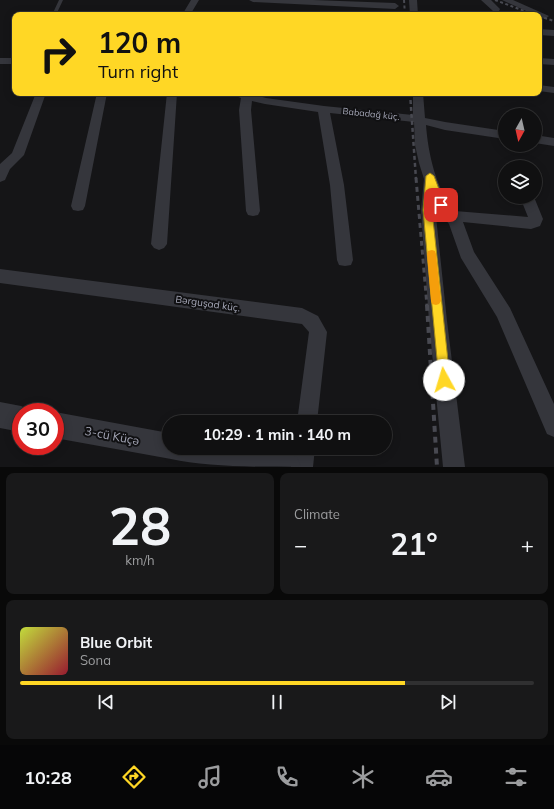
<!DOCTYPE html>
<html lang="en">
<head>
<meta charset="utf-8">
<style>
  body { margin:0; font-family:Mulish,sans-serif; background:#19191a; color:#f1f3f6; height:100vh; display:flex; flex-direction:column; font-size:15px; white-space:nowrap }
  * { box-sizing:border-box; margin:0 }
  p { font-size:13px; color:#9c9d9f }
  .icon { flex:none; width:22px; height:22px; fill:none; stroke:currentColor; stroke-width:2; stroke-linecap:round; stroke-linejoin:round }
  .map { position:relative; height:467px; overflow:hidden }
  .drawer { display:flex; flex-direction:column; gap:6px; padding:6px; background:#090909; flex:1 }
  .drawer>* { flex:none }
  .guide { position:absolute; left:12px; top:12px; width:530px; height:84px; border-radius:8px; box-shadow:0 2px 10px #0003,0 0 0 1px #303031; background:#ffd725; color:#111; overflow:hidden }
  .needle { width:26px; rotate:188deg }
  .buttons { position:absolute; left:498px; top:108px; display:grid; gap:8px }
  .buttons a { display:grid; place-items:center; width:44px; height:44px; border-radius:50%; background:#101011; box-shadow:0 2px 10px #0003,0 0 0 1px #303031; font-size:20px }
  .speed { position:absolute; left:12px; top:403px; display:flex; gap:8px; font-size:20px; font-weight:700; text-align:center }
  .speed>* { display:grid; place-content:center; width:52px; height:52px; border-radius:50%; background:#101011; box-shadow:0 2px 10px #0003,0 0 0 1px #303031; line-height:1 }
  .speed .limit { border:6px solid #d22; background:#fff; color:#111 }
  .pin { position:absolute; display:grid; place-items:center; width:34px; height:34px; color:#fff; margin:-17px; border-radius:8px; box-shadow:0 2px 6px #0006 }
  .me { position:absolute; width:44px; margin:-22px; rotate:354deg; stroke-linejoin:round; filter:drop-shadow(0 0 3px #0008) }
  .turn { display:flex; align-items:center; gap:14px; height:84px; padding:0 20px; font-size:18px }
  .turn .icon { width:52px; height:52px; stroke-width:2.5 }
  .turn b { display:block; font-size:28px; line-height:34px }
  .big { font-size:30px; font-weight:700; line-height:1.1 }
  .drawer .card { flex:1; display:flex; flex-direction:column; justify-content:center; gap:6px; min-width:0; padding:0 14px; border-radius:8px; background:#19191a }
  .drawer .dial { align-items:center; gap:0 }
  .dial b { font-size:52px; line-height:1 }
  .song { display:flex; align-items:center; gap:12px }
  .cover { width:48px; height:48px; border-radius:6px; background:linear-gradient(135deg,hsl(70 70% 55%),hsl(350 70% 35%)) }
  .played { height:4px; border-radius:2px; background:linear-gradient(90deg,#ffd725 75%,#303031 75%) }
  .keys { display:flex; justify-content:space-around; direction:ltr }
  .heat { display:flex; justify-content:space-between; align-items:center; font-size:22px; direction:ltr }
  .drawer .tiles { flex:1; display:grid; gap:6px; grid-template-columns:1fr 1fr }
  .card:last-child { grid-column:span 2 }
  .trip { position:absolute; left:162px; top:415px; width:230px; height:40px; border-radius:20px; background:#101011; box-shadow:0 2px 10px #0003,0 0 0 1px #303031; font-weight:700; line-height:40px; text-align:center }
  .tabs { display:flex; height:64px; justify-content:space-around; align-items:center; background:#060607; color:#9c9d9f }
  .tabs .icon { width:28px; height:28px }
  .tabs .current { color:#ffd725 }
  .tabs b { font-size:18px; color:#f1f3f6 }
  .map>svg:first-child { display:block }
  .lines { fill:none; stroke-linecap:round; stroke-linejoin:round }
  .service { fill:#35363c; fill-rule:evenodd }
  .minor { fill:#35363c; fill-rule:evenodd }
  .tertiary { fill:#35363c; fill-rule:evenodd }
  .rail-far3 { stroke:#484951; stroke-width:2; stroke-dasharray:3 2.5; stroke-linecap:butt }
  .rail-far2 { stroke:#484951; stroke-width:2.5; stroke-dasharray:4 3; stroke-linecap:butt }
  .rail-far1 { stroke:#484951; stroke-width:3; stroke-dasharray:5 4; stroke-linecap:butt }
  .rail { stroke:#484951; stroke-width:4; stroke-dasharray:6 5; stroke-linecap:butt }
  .route { fill:#ffd725; stroke:#a68c18 }
  .slow { fill:#f59e0b }
  .labels { text-anchor:middle; stroke-width:4; stroke-linejoin:round; paint-order:stroke }
  .far-street-label { font-size:9px; fill:#a6a8b8; stroke:#101012 }
  .street-label { font-size:10px; fill:#a6a8b8; stroke:#101012 }
  .near-street-label { font-size:12px; fill:#a6a8b8; stroke:#101012 }
</style>
</head>
<body>
<div class="map">
<svg width="554" height="467" viewBox="0 0 554 467">
  <rect width="100%" height="100%" fill="#151517"/>
  <g class="lines">
    <!-- service -->
    <path class="service" d="M59,0h4l-7,15h-4z"/>
    <!-- minor -->
    <path class="minor" d="M191,0h8l-9,15h-8z
      M249,0h64l82,3 4,3 -4,3 -142,-7z
      M409,0h8l1,15h-8z
      M481,0h10l9,9 -1,2h-6z
      M502,0h11l36,16 -4,3 -6,-2v-2h-4z
      M539,29l15,1v6l-15,-1z
      M0,58h15v6h-15z
      M539,58l15,1v6l-15,-1z
      M539,85l15,2v6l-15,-2z
      M36,93h10l-22,62 -14,14 -5,11 -5,2v-18l12,-11z
      M97,93h10l-22,113 -2,4 -5,1 -5,-1 -2,-4z
      M167,93h10l-10,151 -3,4 -5,2 -5,-2 -3,-4z
      M232,93h17l17,5 58,8 89,9v-22h10l2,25 20,4 60,9v8l-60,-9 -19,-5c2,28 10,65 29,86l73,6 -8,-20h14l9,22 -3,7 -9,3 -68,-7 11,30 36,56 44,96v33l-7,-3 -50,-117 -36,-59 -12,-34 -14,-17 12,114 18,146h-22l-14,-146 -8,-111 3,-31 -5,-16 -4,-18 -1,-23 -84,-9 14,72 9,75 -2,5 -6,1 -6,-1 -2,-5 -7,-75 -12,-73 -53,-8 -13,-3 -1,9 9,101 -2,4 -5,1 -5,-1 -2,-4 -7,-101 2,-12 -8,-3z
      M535,135l19,3v8l-19,-3z
      M0,269l302,39 16,8 9,16 -10,90h-20l12,-90 -7,-8 -302,-41z
      M293,448h22l-2,19h-22z"/>
    <!-- tertiary -->
    <path class="tertiary" d="M0,402l21,4 9,4 1,2h-10v20l-21,-4z
      M55,412l114,21v15c39,0 92,-6 128,9l4,10c-38,0 -96,0 -130,-8l-116,-21z"/>
    <!-- rail-far3 -->
    <path class="rail-far3" d="M404,0l1,15
      M495,0l40,15
      M539,16l15,5"/>
    <!-- rail-far2 -->
    <path class="rail-far2" d="M410,93l6,86"/>
    <!-- rail-far1 -->
    <path class="rail-far1" d="M416,178l11,128"/>
    <!-- rail -->
    <path class="rail" d="M427,305l10,162"/>
  </g>
  <!-- route -->
  <path class="route" d="M430,173l4,3 11,29 -1,2h-6l-5,-12 -1,15 18,170 -1,4 -5,1 -4,-1 -1,-4 -16,-170 3,-34z"/>
  <!-- slow -->
  <path class="slow" d="M432,250l3,1 1,3 5,47 -2,3 -3,1 -4,-1 -1,-3 -4,-47 1,-3z"/>
  <g class="labels">
    <!-- far-street labels -->
    <g class="far-street-label">
      <text transform="translate(371 114) rotate(6)" y="3">Babadağ küç.</text>
    </g>
    <!-- street labels -->
    <g class="street-label">
      <text transform="translate(208 303) rotate(8)" y="4">Bərguşad küç.</text>
    </g>
    <!-- near-street labels -->
    <g class="near-street-label">
      <text transform="translate(112 436) rotate(11)" y="4">3-cü Küçə</text>
    </g>
  </g>
</svg>
<div class="buttons">
<a><svg class="needle" viewBox="-14 -14 28 28"><path d="M0-13l5 13h-10z" fill="#e53935"/><path d="M0 13l5-13h-10z" fill="#9c9d9f"/></svg></a>
<a><svg class="icon" aria-label="layers" viewBox="0 0 24 24"><path d="M12 4l9 5-9 5-9-5zM3 14l9 5 9-5"/></svg></a>
</div>
<div class="speed"><div class="limit">30</div></div>
<div class="pin" style="left:441px;top:205px;background:#d93025"><svg class="icon" aria-label="arrive" viewBox="0 0 24 24"><path d="M6 21V4h12l-3 4 3 4H6"/></svg></div>
<svg class="me" style="left:444px;top:380px" viewBox="-20 -20 40 40"><circle r="19" fill="#fff"/><path d="M0-13L10 11 0 6-10 11z" fill="#ffd725"/></svg>
<div class="trip">10:29 · 1 min · 140 m</div>
<div class="guide">
<div class="turn"><svg class="icon" aria-label="right" viewBox="0 0 24 24"><path d="M7 20v-9h11M14 6l5 5-5 5"/></svg><div><b>120 m</b>Turn right</div></div>
</div>
</div>
<section class="drawer">
<div class="tiles">
<div class="card dial"><b>28</b><p>km/h</p></div>
<div class="card"><p>Climate</p>
<div class="heat"><a>−</a><b class="big">21°</b><a>+</a></div>
</div>
<div class="card">
<div class="song"><i class="cover"></i><div><b>Blue Orbit</b><p>Sona</p></div></div>
<div class="played"></div>
<div class="keys"><svg class="icon" aria-label="previous" viewBox="0 0 24 24"><path d="M18 5L8 12l10 7zM5 5v14"/></svg><svg class="icon" aria-label="pause" viewBox="0 0 24 24"><path d="M8 5v14M16 5v14"/></svg><svg class="icon" aria-label="next" viewBox="0 0 24 24"><path d="M6 5l10 7-10 7zM19 5v14"/></svg></div>
</div>
</div>
</section>
<nav class="tabs">
<b>10:28</b>
<svg class="icon current" aria-label="directions" viewBox="0 0 24 24"><path d="M12 3l9 9-9 9-9-9zM9 14v-3h6M13 9l2 2-2 2"/></svg>
<svg class="icon" aria-label="music" viewBox="0 0 24 24"><path d="M9 18V5l10-2v13"/><circle cx="6" cy="18" r="3"/><circle cx="16" cy="16" r="3"/></svg>
<svg class="icon" aria-label="phone" viewBox="0 0 24 24"><path d="M5 4h4l2 5-3 2q2 4 5 5l2-3 5 2v4C11 20 4 13 5 4z"/></svg>
<svg class="icon" aria-label="climate" viewBox="0 0 24 24"><path d="M12 3v18M4 7l16 10M4 17L20 7"/></svg>
<svg class="icon" aria-label="car" viewBox="0 0 24 24"><path d="M5 17H2v-5l4-1 3-4h7l3 4 3 1v5h-3M9 17h6M6 11h13"/><circle cx="7" cy="17" r="2"/><circle cx="17" cy="17" r="2"/></svg>
<svg class="icon" aria-label="filters" viewBox="0 0 24 24"><path d="M4 7h16M4 17h16"/><circle cx="9" cy="7" r="2"/><circle cx="15" cy="17" r="2"/></svg>
</nav>
</body>
</html>
